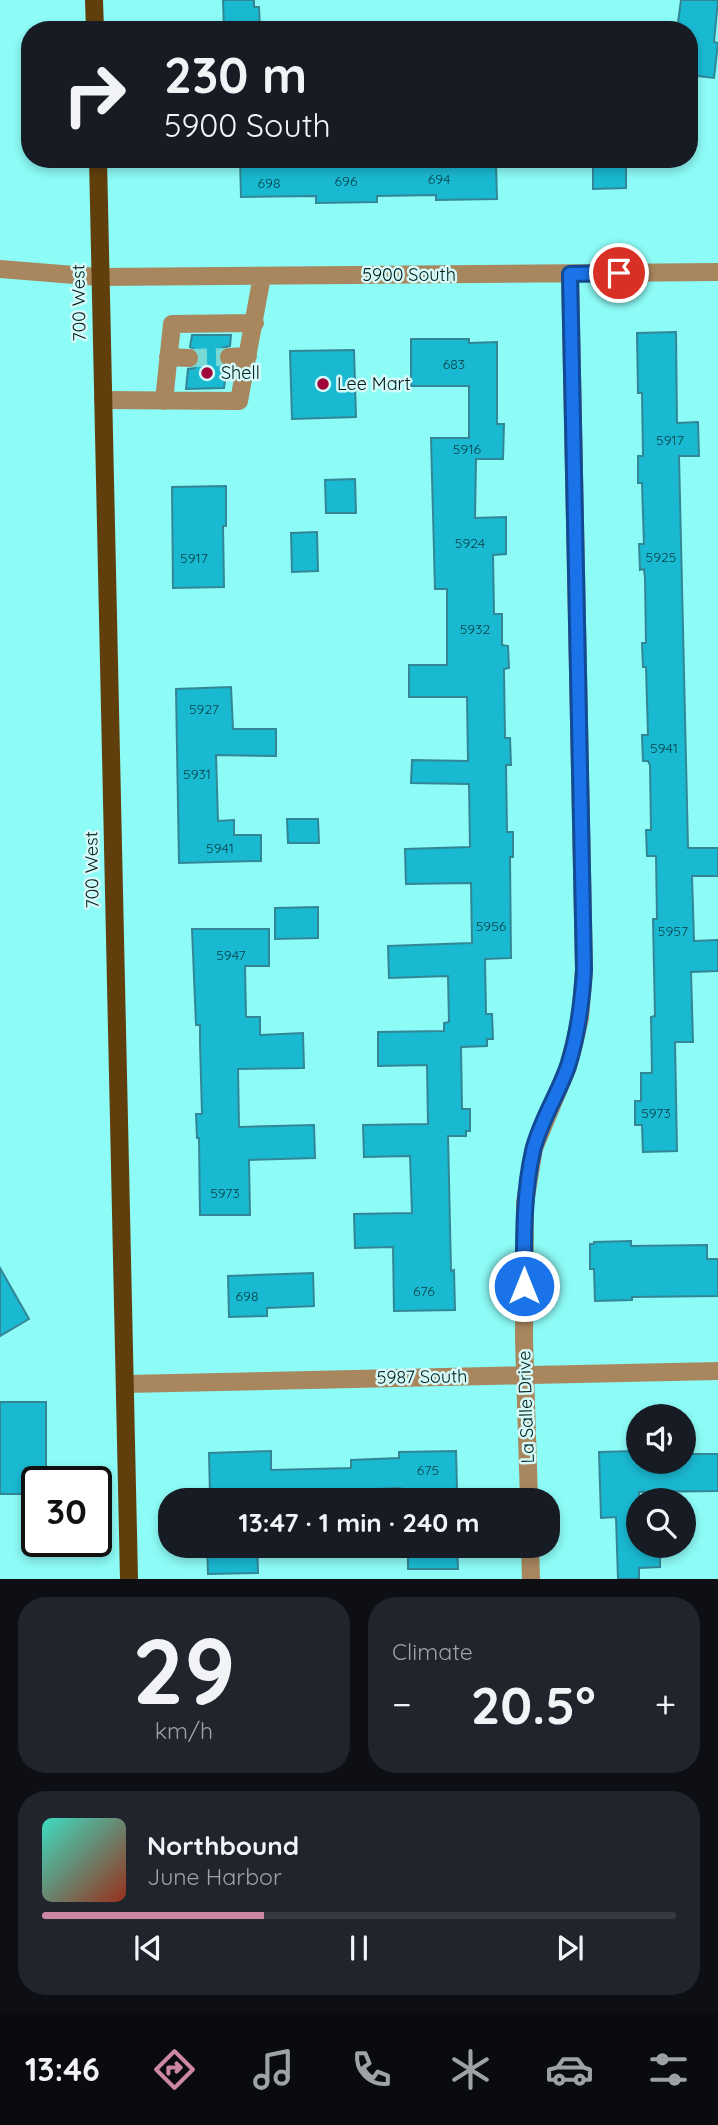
<!DOCTYPE html>
<html lang="en">
<head>
<meta charset="utf-8">
<style>
  body { margin:0; font-family:Quicksand,sans-serif; background:#20242c; color:#f1f3f6; height:100vh; display:flex; flex-direction:column; font-size:26px; white-space:nowrap }
  * { box-sizing:border-box; margin:0 }
  p { font-size:23px; color:#9ea1a6 }
  .icon { flex:none; width:38px; height:38px; fill:none; stroke:currentColor; stroke-width:2; stroke-linecap:round; stroke-linejoin:round }
  .map { position:relative; height:1579px; overflow:hidden }
  .side { display:flex; flex-direction:column; gap:18px; padding:18px; background:#0d0f14; flex:1 }
  .side>* { flex:none }
  .hud { position:absolute; left:21px; top:21px; width:677px; height:147px; border-radius:28px; box-shadow:0 4px 10px #0003; background:#171b24; color:#f1f3f6; overflow:hidden }
  .fabs { position:absolute; left:626px; top:1404px; display:grid; gap:14px }
  .fabs a { display:grid; place-items:center; width:70px; height:70px; border-radius:50%; background:#171b24; box-shadow:0 4px 10px #0003; font-size:35px }
  .speed { position:absolute; left:21px; top:1466px; display:flex; gap:14px; font-size:35px; font-weight:700; text-align:center }
  .speed>* { display:grid; place-content:center; width:91px; height:91px; border-radius:50%; background:#171b24; box-shadow:0 4px 10px #0003; line-height:1 }
  .speed .limit { border:4px solid #111; border-radius:10px; background:#fff; color:#111 }
  .pin { position:absolute; display:grid; place-items:center; width:60px; height:60px; color:#fff; margin:-30px; border:4px solid #fff; border-radius:50%; box-shadow:0 2px 7px #0007 }
  .me { position:absolute; width:77px; margin:-38px; rotate:0deg; stroke-linejoin:round; filter:drop-shadow(0 0 5px #0008) }
  .turn { display:flex; align-items:center; gap:24px; height:147px; padding:0 28px; font-size:32px }
  .turn .icon { width:91px; height:91px; stroke-width:2.5 }
  .turn b { display:block; font-size:49px; line-height:60px }
  .big { font-size:52px; font-weight:700; line-height:1.1 }
  .side .tile { flex:1; display:flex; flex-direction:column; justify-content:center; gap:10px; min-width:0; padding:0 24px; border-radius:28px; background:#20242c }
  .side .dial { align-items:center; gap:0 }
  .dial b { font-size:91px; line-height:1 }
  .song { display:flex; align-items:center; gap:21px }
  .cover { width:84px; height:84px; border-radius:10px; background:linear-gradient(135deg,hsl(170 70% 55%),hsl(10 70% 35%)) }
  .played { height:7px; border-radius:4px; background:linear-gradient(90deg,#cd87a2 35%,#363941 35%) }
  .keys { display:flex; justify-content:space-around; direction:ltr }
  .heat { display:flex; justify-content:space-between; align-items:center; font-size:38px; direction:ltr }
  .side .tiles { flex:1; display:grid; gap:18px; grid-template-columns:1fr 1fr }
  .tile:last-child { grid-column:span 2 }
  .trip { position:absolute; left:158px; top:1488px; width:402px; height:70px; border-radius:28px; background:#171b24; box-shadow:0 4px 10px #0003; font-weight:700; line-height:70px; text-align:center }
  .menu { display:flex; height:112px; justify-content:space-around; align-items:center; background:#090b0e; color:#9ea1a6 }
  .menu .icon { width:49px; height:49px }
  .menu .current { color:#cd87a2 }
  .menu b { font-size:32px; color:#f1f3f6 }
  .map>svg:first-child { display:block }
  .building { fill:#1ab9d2; stroke:#338695; stroke-width:2 }
  .lines { fill:none; stroke-linecap:round; stroke-linejoin:round }
  .minor-tunnel { stroke:#78d9d5; stroke-width:18; stroke-dasharray:18 9; stroke-linecap:butt }
  .minor { stroke:#a8875e; stroke-width:18 }
  .major { stroke:#613f0c; stroke-width:18 }
  .route-casing { stroke:#114b97; stroke-width:18 }
  .route { stroke:#1a73e8; stroke-width:12 }
  .poi-dot { fill:#a2043c; stroke:#d4fbf9; stroke-width:2.5 }
  .labels { text-anchor:middle; stroke-width:5; stroke-linejoin:round; paint-order:stroke }
  .number-label { font-size:14px; fill:#094248 }
  .street-label { font-size:18px; fill:#031b1a; stroke:#d4fbf9 }
  .poi-label { font-size:18px; fill:#031b1a; stroke:#d4fbf9; text-anchor:start }
</style>
</head>
<body>
<div class="map">
<svg width="718" height="1579" viewBox="0 0 718 1579">
  <rect width="100%" height="100%" fill="#8dfbf6"/>
  <!-- building -->
  <path class="building" d="M223,0h31v7h5l1,23h-36z
    M681,0h37l-4,42 4,1 -4,35 -24,-3v-45h-13z
    M240,159h136v3l82,-3v5h38l1,35 -61,1v-5l-59,1v6l-61,1v-7l-75,1z
    M593,159h33v29l-33,1z
    M676,332l1,91 21,-1 1,34h-20l9,392h30v28h-26l2,65 24,-1v31l-27,1 2,70h-18l2,109 -34,1 -1,-27h-7v-24h6v-28h11l-1,-56 4,-1 -2,-97h4l-1,-63h-9l-1,-26h5l-1,-65 -2,-4h-5l-1,-26h6l-2,-68h-3l-1,-24h4l-1,-65 -1,-9 -4,1 -1,-26h5l-2,-61h-4v-27h5l-1,-63h-4l-1,-60z
    M192,335h39l-1,11 -8,2 -4,9 2,7 7,4 -3,20 -38,1 2,-20 7,-1 5,-9 -1,-7 -9,-5z
    M411,339h58v4l28,-1v82h7l-1,35h-27l-1,59 31,-1v37l-13,1 1,59h8v31l6,1 1,22 -5,1v3l1,66h5l1,27h-5l1,67h6v25h-3l1,101 -26,1 1,55h6l1,25h-6v7l-26,1 1,62h8v22h-4v5h-18l3,135 3,-1 1,40 -61,1 -1,-64 -38,1 -1,-34 58,-1 -2,-57 -46,1 -1,-32 65,-1 -1,-59 -49,1v-34l66,-1v-8l5,-1 -1,-46 -59,2 -1,-32 84,-3 -1,-60 -65,1 -1,-35 65,-2 -1,-63 -58,-1 1,-23 56,1 -1,-64h-58v-32h38v-76h-12l-4,-151h38v-52h-58z
    M354,350l2,67 -64,2 -2,-68z
    M355,479l1,34h-30l-1,-33z
    M226,486v40h-3l1,61 -51,1 -1,-101z
    M317,532l1,39 -26,1 -1,-39z
    M231,687l2,42h43v27l-60,-1 2,66 16,-1v15h27v26l-82,2 -3,-174z
    M287,819h31l1,24h-31z
    M318,907v31l-43,1v-31z
    M192,929h77v37h-24l1,51h14v18l43,-2 1,35 -66,1 1,58 75,-2 1,33 -66,2 1,55h-50l-1,-77h-2l-1,-24h6l-2,-71v-18h-4z
    M631,1241v5l76,-1v14h11v37l-86,1v3l-37,1 -1,-32h-4v-25h4v-2z
    M0,1268l29,51 -29,17z
    M313,1273l1,33 -47,2v8l-38,1 -1,-41z
    M0,1402h46v66h-21v26h-25z
    M271,1451v19l80,-2v-8l48,-2v-6l57,-1 1,38 -57,1v-2l-190,7 -1,-42z
    M636,1451v10h48v-7h34v37l-79,1v53h21v22l-21,1v11h-21l-2,-62 -15,1 -2,-66z
    M207,1545h50l1,28 -50,1z
    M408,1545h49l1,24h-50z"/>
  <g class="lines">
    <!-- minor-tunnel -->
    <path class="minor-tunnel" d="M189,358l40,-1"/>
    <!-- minor -->
    <path class="minor" d="M0,269l99,8 619,-5
      M168,357l21,1
      M229,357l19,-1
      M103,400l136,1 23,-125
      M164,401l8,-77 83,-1
      M126,1384l592,-13
      M529,1500l-5,-161 1,-136 9,-55 34,-81 6,-23 6,-26 4,-48 -14,-696
      M530,1545l1,34"/>
    <!-- major -->
    <path class="major" d="M94,0l1,30
      M98,159l31,1420"/>
  </g>
  <g class="lines">
    <!-- route casing -->
    <g class="route-casing">
      <path id="route" d="M524,1286c0,-46 -1,-91 9,-135 7,-30 25,-56 35,-85 10,-31 14,-64 16,-96l-14,-696 49,-1"/>
    </g>
    <!-- route -->
    <use href="#route" class="route"/>
  </g>
  <!-- markers -->
  <g class="poi-dot">
    <circle cx="207" cy="373" r="7"/>
    <circle cx="323" cy="384" r="7"/>
  </g>
  <g class="labels">
    <!-- number labels -->
    <g class="number-label">
      <text x="439" y="184">694</text>
      <text x="346" y="186">696</text>
      <text x="269" y="188">698</text>
      <text x="454" y="369">683</text>
      <text x="670" y="445">5917</text>
      <text x="467" y="454">5916</text>
      <text x="470" y="548">5924</text>
      <text x="661" y="562">5925</text>
      <text x="194" y="563">5917</text>
      <text x="475" y="634">5932</text>
      <text x="204" y="714">5927</text>
      <text x="664" y="753">5941</text>
      <text x="197" y="779">5931</text>
      <text x="220" y="853">5941</text>
      <text x="491" y="931">5956</text>
      <text x="673" y="936">5957</text>
      <text x="231" y="960">5947</text>
      <text x="656" y="1118">5973</text>
      <text x="225" y="1198">5973</text>
      <text x="424" y="1296">676</text>
      <text x="247" y="1301">698</text>
      <text x="428" y="1475">675</text>
    </g>
    <!-- street labels -->
    <g class="street-label">
      <text x="409" y="281">5900 South</text>
      <text transform="translate(79 303) rotate(-91)" y="6">700 West</text>
      <text transform="translate(92 870) rotate(-91)" y="6">700 West</text>
      <text transform="translate(422 1377) rotate(-1)" y="6">5987 South</text>
      <text transform="translate(526 1407) rotate(-92)" y="6">La Salle Drive</text>
    </g>
    <!-- poi labels -->
    <g class="poi-label">
      <text x="221" y="379">Shell</text>
      <text x="337" y="390">Lee Mart</text>
    </g>
  </g>
</svg>
<div class="fabs">
<a><svg class="icon" aria-label="sound" viewBox="0 0 24 24"><path d="M4 9h4l5-4v14l-5-4H4zM17 9q2 3 0 6"/></svg></a>
<a><svg class="icon" aria-label="search" viewBox="0 0 24 24"><circle cx="10" cy="10" r="6"/><path d="M15 15l6 6"/></svg></a>
</div>
<div class="speed"><div class="limit">30</div></div>
<div class="pin" style="left:619px;top:273px;background:#d93025"><svg class="icon" aria-label="arrive" viewBox="0 0 24 24"><path d="M6 21V4h12l-3 4 3 4H6"/></svg></div>
<svg class="me" style="left:524px;top:1286px" viewBox="-20 -20 40 40"><circle r="17" fill="#1a73e8" stroke="#fff" stroke-width="3"/><path d="M0-11L8 9 0 5-8 9z" fill="#fff"/></svg>
<div class="trip">13:47 · 1 min · 240 m</div>
<div class="hud">
<div class="turn"><svg class="icon" aria-label="right" viewBox="0 0 24 24"><path d="M7 20v-9h11M14 6l5 5-5 5"/></svg><div><b>230 m</b>5900 South</div></div>
</div>
</div>
<section class="side">
<div class="tiles">
<div class="tile dial"><b>29</b><p>km/h</p></div>
<div class="tile"><p>Climate</p>
<div class="heat"><a>−</a><b class="big">20.5°</b><a>+</a></div>
</div>
<div class="tile">
<div class="song"><i class="cover"></i><div><b>Northbound</b><p>June Harbor</p></div></div>
<div class="played"></div>
<div class="keys"><svg class="icon" aria-label="previous" viewBox="0 0 24 24"><path d="M18 5L8 12l10 7zM5 5v14"/></svg><svg class="icon" aria-label="pause" viewBox="0 0 24 24"><path d="M8 5v14M16 5v14"/></svg><svg class="icon" aria-label="next" viewBox="0 0 24 24"><path d="M6 5l10 7-10 7zM19 5v14"/></svg></div>
</div>
</div>
</section>
<nav class="menu">
<b>13:46</b>
<svg class="icon current" aria-label="directions" viewBox="0 0 24 24"><path d="M12 3l9 9-9 9-9-9zM9 14v-3h6M13 9l2 2-2 2"/></svg>
<svg class="icon" aria-label="music" viewBox="0 0 24 24"><path d="M9 18V5l10-2v13"/><circle cx="6" cy="18" r="3"/><circle cx="16" cy="16" r="3"/></svg>
<svg class="icon" aria-label="phone" viewBox="0 0 24 24"><path d="M5 4h4l2 5-3 2q2 4 5 5l2-3 5 2v4C11 20 4 13 5 4z"/></svg>
<svg class="icon" aria-label="climate" viewBox="0 0 24 24"><path d="M12 3v18M4 7l16 10M4 17L20 7"/></svg>
<svg class="icon" aria-label="car" viewBox="0 0 24 24"><path d="M5 17H2v-5l4-1 3-4h7l3 4 3 1v5h-3M9 17h6M6 11h13"/><circle cx="7" cy="17" r="2"/><circle cx="17" cy="17" r="2"/></svg>
<svg class="icon" aria-label="filters" viewBox="0 0 24 24"><path d="M4 7h16M4 17h16"/><circle cx="9" cy="7" r="2"/><circle cx="15" cy="17" r="2"/></svg>
</nav>
</body>
</html>
